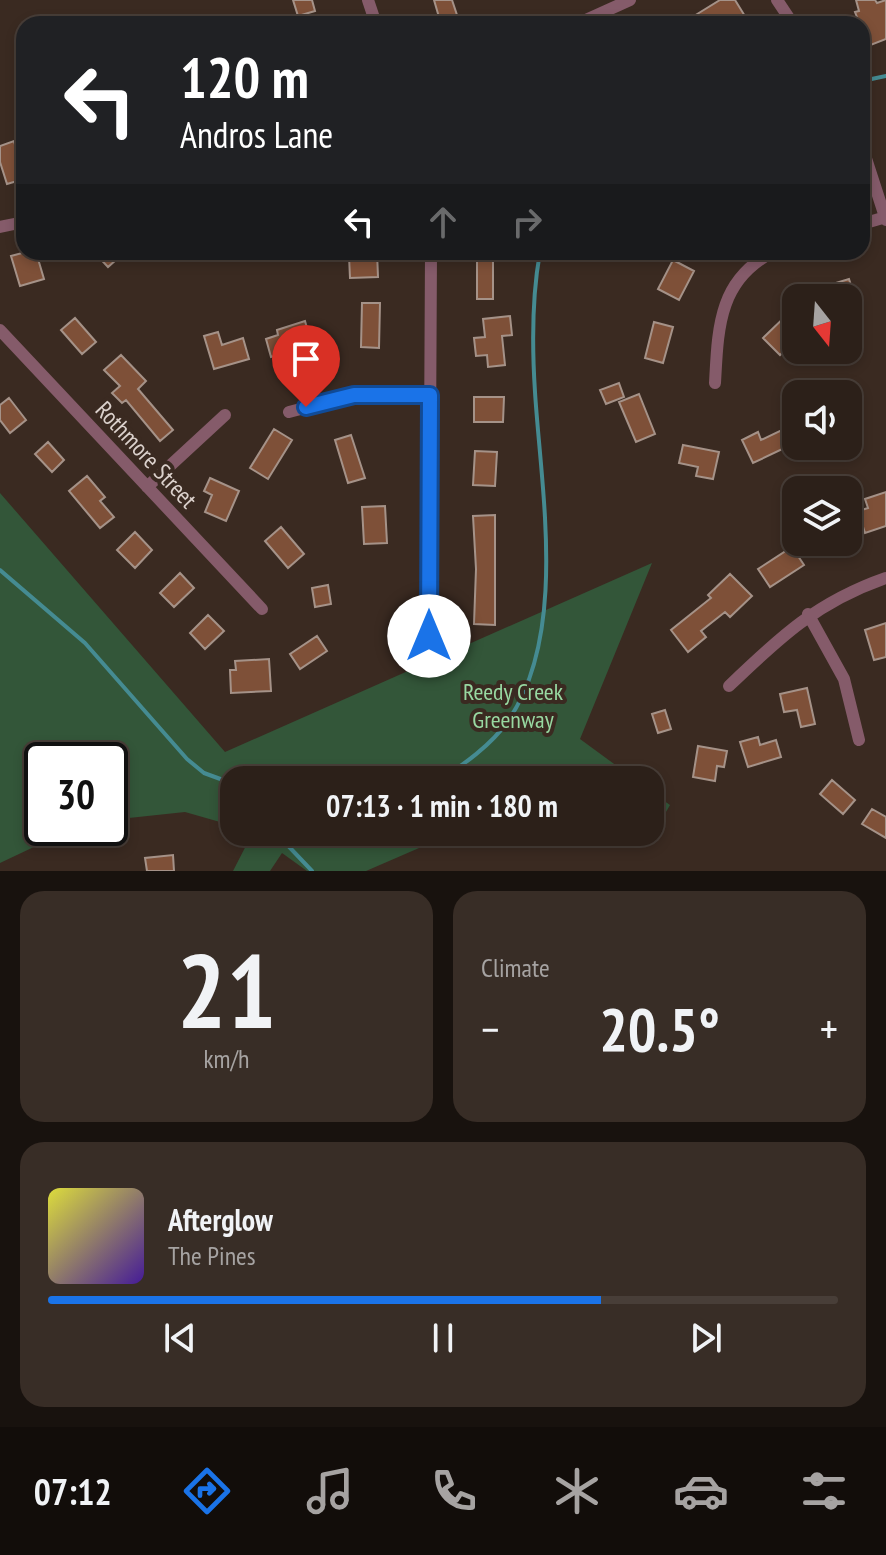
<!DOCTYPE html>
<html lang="en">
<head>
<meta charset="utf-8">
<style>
  body { margin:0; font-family:"PT Sans Narrow",sans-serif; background:#382d26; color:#f1f3f6; height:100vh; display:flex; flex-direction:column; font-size:30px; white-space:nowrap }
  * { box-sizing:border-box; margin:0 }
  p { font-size:26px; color:#a6a3a2 }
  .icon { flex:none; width:44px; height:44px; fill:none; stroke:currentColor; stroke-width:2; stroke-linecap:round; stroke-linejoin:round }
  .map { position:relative; height:871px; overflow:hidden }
  .drawer { display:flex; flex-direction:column; gap:20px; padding:20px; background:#18120e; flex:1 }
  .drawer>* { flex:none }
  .hud { position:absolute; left:16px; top:16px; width:854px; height:244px; border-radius:24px; box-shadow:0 4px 12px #0003,0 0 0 2px #483e38; background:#202124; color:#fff; overflow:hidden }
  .needle { width:52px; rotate:163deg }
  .tools { position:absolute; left:782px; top:284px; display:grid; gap:16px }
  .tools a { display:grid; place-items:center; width:80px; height:80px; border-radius:16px; background:#2c2019; box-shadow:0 4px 12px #0003,0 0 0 2px #483e38; font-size:40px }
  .speed { position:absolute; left:24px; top:742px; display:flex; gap:16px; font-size:40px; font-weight:700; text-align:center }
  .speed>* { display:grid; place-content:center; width:104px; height:104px; border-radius:50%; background:#2c2019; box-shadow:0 4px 12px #0003,0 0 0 2px #483e38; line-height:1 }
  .speed .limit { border:4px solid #111; border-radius:12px; background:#fff; color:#111 }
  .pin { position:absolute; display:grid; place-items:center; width:68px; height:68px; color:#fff; margin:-82px -34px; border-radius:50% 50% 50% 0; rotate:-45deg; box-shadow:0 0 8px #0007 }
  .pin .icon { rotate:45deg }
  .me { position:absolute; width:88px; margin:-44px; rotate:0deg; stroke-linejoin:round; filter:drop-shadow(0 0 6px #0008) }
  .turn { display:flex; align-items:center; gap:28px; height:168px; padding:0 32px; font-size:36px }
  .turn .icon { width:104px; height:104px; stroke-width:2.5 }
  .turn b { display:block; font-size:56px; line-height:68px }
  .lanes { display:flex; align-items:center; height:76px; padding:0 32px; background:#0003; justify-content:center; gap:40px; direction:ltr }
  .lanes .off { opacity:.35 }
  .big { font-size:60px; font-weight:700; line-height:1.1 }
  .drawer .widget { flex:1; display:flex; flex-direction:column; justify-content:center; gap:12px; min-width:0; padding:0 28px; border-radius:24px; background:#382d26 }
  .drawer .dial { align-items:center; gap:0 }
  .dial b { font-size:104px; line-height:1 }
  .song { display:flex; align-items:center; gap:24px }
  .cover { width:96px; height:96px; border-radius:12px; background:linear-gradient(135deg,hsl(60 70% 55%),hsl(260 70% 35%)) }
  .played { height:8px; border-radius:4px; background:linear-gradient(90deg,#1a73e8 70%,#483e38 70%) }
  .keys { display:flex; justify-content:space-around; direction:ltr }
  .heat { display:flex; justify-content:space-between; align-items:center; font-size:44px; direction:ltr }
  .drawer .tiles { flex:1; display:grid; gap:20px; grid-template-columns:1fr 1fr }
  .widget:last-child { grid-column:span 2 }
  .trip { position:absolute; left:220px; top:766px; width:444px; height:80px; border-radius:24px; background:#2c2019; box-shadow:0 4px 12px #0003,0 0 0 2px #483e38; font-weight:700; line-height:80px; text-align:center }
  .tab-bar { display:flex; height:128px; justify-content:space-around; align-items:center; background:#120d0a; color:#a6a3a2 }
  .tab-bar .icon { width:56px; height:56px }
  .tab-bar .active { color:#1a73e8 }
  .tab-bar b { font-size:36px; color:#f1f3f6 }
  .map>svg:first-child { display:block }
  .green { fill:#335639 }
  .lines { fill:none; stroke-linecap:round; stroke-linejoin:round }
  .stream { stroke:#458b92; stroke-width:4 }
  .building { fill:#7e5038; stroke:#a59288; stroke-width:2 }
  .street { stroke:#855b6a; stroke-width:12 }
  .route-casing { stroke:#114b97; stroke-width:20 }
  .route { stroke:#1a73e8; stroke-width:14 }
  .labels { text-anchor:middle; stroke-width:8; stroke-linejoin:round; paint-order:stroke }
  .street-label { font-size:24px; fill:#dbd1cc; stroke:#3a2a21 }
  .park-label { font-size:24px; fill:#98d8a1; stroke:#3a2a21 }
</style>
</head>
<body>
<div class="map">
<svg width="886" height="871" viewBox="0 0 886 871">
  <rect width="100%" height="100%" fill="#3a2a21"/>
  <!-- green -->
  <path class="green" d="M0,493l225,259 427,-189 -72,176 56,41h-402v46l-49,-14 -75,8v-60h-68v68h32l-74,35z
    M650,791l20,14 -23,40 -100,-13h103z
    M253,832h203l-90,39h-59l-25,-18 -12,18h-37z"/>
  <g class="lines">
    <!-- stream -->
    <path class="stream" d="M862,81l24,-5
      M0,570l85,73 102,116 17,14 30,11
      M438,780c25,-14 54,-36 70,-59 60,-87 33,-231 27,-329 -3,-46 -3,-96 5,-140
      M275,832l37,39"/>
  </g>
  <!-- building -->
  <path class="building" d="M293,0h19l3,11 -17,5z
    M434,0h18l8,24h-19z
    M720,0h15l13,21 -6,3h-43l-5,-8z
    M856,0h19l2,3 9,-3v39l-18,7 -13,-34 4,-1z
    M14,141l10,38 -17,5 -7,-22v-16z
    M26,252h10l8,27 -24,7 -9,-30z
    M94,252h31l-17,15z
    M357,252h20l1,25 -28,1 -1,-22 9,-1z
    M477,252h16v47h-16z
    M673,260l21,11 -15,29 -21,-11z
    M849,279l6,19h-59v-3z
    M362,303h18l-1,45 -18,-1z
    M796,306v34l-16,15 -17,-17z
    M510,316l2,19 -10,1 3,29 -17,2 -1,-12 -11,1 -2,-18 11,-1 -2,-18z
    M75,318l21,24 -14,12 -21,-24z
    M305,321l7,24 -41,12 -5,-18 12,-4 -1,-5z
    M654,322l19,5 -10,36 -18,-5z
    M218,332l4,13 21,-7 6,21 -35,10 -10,-33z
    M121,355l25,26 -8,8 35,41 -13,11 -34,-41 -4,3 -10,-10 8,-7 -16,-16z
    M619,383l5,14 -18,7 -6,-14z
    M639,394l16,40 -19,8 -17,-40z
    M474,397h30l-1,25h-29z
    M9,398l17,22 -16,13 -10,-13v-15z
    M786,428l7,16 -40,19 -11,-23 16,-8 3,8z
    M274,429l18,11 -24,39 -18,-11z
    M351,435l14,43 -17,5 -13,-43z
    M48,442l16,18 -12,12 -17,-18z
    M683,445l36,7 -6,27 -17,-3 2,-9 -19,-4z
    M475,451l22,1 -2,34 -22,-1z
    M87,476l18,21 -5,4 14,16 -14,11 -31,-37z
    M210,478l29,13 -13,30 -21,-9 7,-17 -8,-4z
    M886,492v34l-21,7 -7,-22 10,-3 -3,-9z
    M385,506l2,37 -23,1 -2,-37z
    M495,515v110l-21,-1 2,-55 -3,-53z
    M281,527l23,27 -16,14 -23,-27z
    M135,532l17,18 -17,18 -18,-18z
    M792,547l12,18 -34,22 -12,-18z
    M180,573l14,15 -20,19 -14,-14z
    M730,574l22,22 -22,21 -5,-5 -24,19 5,6 -18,15 -17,-22 40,-32 -3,-3z
    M328,585l3,19 -16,3 -3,-19z
    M208,615l16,16 -19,18 -15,-16z
    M886,623v34l-12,3 -9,-30z
    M317,636l10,15 -27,18 -10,-15z
    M269,659l2,32 -40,2 -1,-23h6l-1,-9z
    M807,688l8,36 -14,3 -4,-17 -13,2 -4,-18z
    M665,710l6,19 -13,4 -6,-19z
    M758,737l2,8 16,-5 5,17 -33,10 -8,-25z
    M698,746l29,5 -3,16 -7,-1 -2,15 -22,-4z
    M832,780l23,20 -12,14 -23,-20z
    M872,809l14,8v21l-24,-14z
    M173,855l1,16h-27l-2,-13z"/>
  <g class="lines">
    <!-- street -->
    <path class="street" d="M368,0l8,24
      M777,0l16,24
      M577,24l53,-24
      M862,146l24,74
      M862,224l24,-7
      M0,227l24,-5
      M0,330l262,279
      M715,383c3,-54 3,-103 58,-131
      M289,412l65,-17h76
      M147,487l78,-72
      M808,614l36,65 15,61
      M429,636l2,-384
      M729,686c51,-49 88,-84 157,-108"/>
  </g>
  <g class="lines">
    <!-- route casing -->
    <g class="route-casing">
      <path id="route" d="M306,407l48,-12h76l-1,241"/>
    </g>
    <!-- route -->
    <use href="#route" class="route"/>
  </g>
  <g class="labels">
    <!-- street labels -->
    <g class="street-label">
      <text transform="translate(146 455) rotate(47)" y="8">Rothmore Street</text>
    </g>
    <!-- park labels -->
    <g class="park-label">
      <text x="513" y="700">Reedy Creek<tspan x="513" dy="28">Greenway</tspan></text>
    </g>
  </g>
</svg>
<div class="tools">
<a><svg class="needle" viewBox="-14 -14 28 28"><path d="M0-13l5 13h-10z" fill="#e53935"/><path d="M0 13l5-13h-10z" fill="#a6a3a2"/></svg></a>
<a><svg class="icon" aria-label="sound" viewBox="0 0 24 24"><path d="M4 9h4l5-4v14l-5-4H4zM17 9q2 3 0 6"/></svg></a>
<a><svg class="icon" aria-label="layers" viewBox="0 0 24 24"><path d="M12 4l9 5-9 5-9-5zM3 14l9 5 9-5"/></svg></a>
</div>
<div class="speed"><div class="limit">30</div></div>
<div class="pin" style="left:306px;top:407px;background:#d93025"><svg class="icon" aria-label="arrive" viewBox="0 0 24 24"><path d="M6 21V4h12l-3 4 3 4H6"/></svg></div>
<svg class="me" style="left:429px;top:636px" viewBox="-20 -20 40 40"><circle r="19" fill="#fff"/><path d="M0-13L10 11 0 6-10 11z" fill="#1a73e8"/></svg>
<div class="trip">07:13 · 1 min · 180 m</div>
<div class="hud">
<div class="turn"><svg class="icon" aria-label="left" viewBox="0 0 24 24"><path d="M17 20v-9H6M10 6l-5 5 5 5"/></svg><div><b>120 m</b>Andros Lane</div></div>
<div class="lanes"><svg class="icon" aria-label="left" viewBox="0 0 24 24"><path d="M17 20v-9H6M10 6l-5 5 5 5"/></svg><svg class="icon off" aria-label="ahead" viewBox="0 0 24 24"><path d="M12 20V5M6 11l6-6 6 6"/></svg><svg class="icon off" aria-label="right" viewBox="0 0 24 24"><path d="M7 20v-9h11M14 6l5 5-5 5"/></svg></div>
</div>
</div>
<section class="drawer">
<div class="tiles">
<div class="widget dial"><b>21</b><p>km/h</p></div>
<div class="widget"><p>Climate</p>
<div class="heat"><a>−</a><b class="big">20.5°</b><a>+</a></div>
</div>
<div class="widget">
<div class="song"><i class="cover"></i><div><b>Afterglow</b><p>The Pines</p></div></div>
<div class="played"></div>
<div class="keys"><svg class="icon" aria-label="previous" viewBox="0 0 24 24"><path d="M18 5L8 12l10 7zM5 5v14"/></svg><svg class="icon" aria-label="pause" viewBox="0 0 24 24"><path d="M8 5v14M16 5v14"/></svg><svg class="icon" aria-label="next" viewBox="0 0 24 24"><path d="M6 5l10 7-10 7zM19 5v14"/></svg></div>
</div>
</div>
</section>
<nav class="tab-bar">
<b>07:12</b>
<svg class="icon active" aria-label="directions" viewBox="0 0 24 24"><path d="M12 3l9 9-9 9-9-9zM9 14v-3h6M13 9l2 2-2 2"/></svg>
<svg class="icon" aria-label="music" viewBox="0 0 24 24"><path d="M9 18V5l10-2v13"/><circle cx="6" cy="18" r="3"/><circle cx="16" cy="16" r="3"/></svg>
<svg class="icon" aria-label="phone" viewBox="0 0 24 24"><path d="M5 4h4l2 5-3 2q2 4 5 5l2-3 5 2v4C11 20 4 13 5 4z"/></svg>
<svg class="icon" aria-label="climate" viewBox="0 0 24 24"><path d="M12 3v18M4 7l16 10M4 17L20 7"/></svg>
<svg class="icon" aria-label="car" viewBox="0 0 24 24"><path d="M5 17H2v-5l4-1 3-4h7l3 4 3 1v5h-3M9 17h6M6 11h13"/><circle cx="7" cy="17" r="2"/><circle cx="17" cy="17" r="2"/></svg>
<svg class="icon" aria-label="filters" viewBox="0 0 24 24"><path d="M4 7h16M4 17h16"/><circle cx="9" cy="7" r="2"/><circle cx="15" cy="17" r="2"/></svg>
</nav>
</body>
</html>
